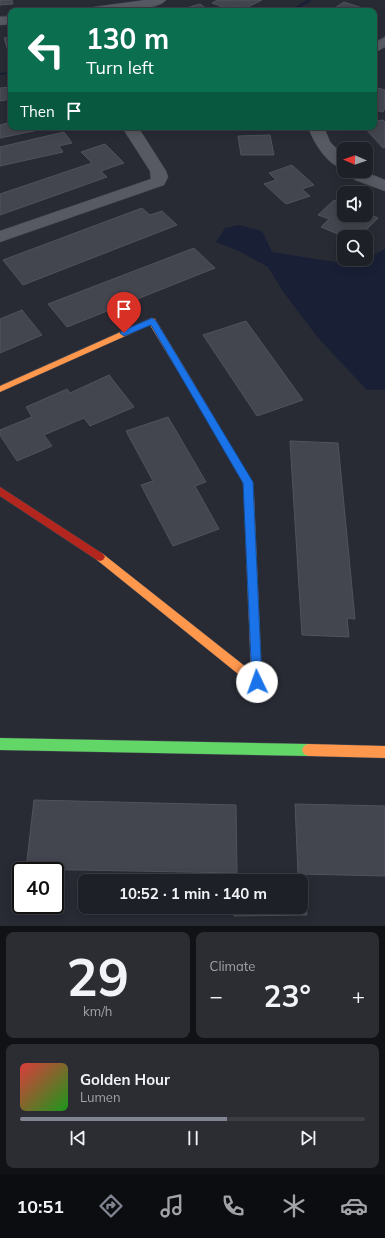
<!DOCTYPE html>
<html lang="en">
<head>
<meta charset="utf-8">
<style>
  body { margin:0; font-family:Mulish,sans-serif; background:#2b2d33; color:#f1f3f6; height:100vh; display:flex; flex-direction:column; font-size:15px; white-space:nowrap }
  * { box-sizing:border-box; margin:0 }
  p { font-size:13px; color:#a1a3a7 }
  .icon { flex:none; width:22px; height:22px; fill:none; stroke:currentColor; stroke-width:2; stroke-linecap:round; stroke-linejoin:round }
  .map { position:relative; height:926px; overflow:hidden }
  .details { display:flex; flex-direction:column; gap:6px; padding:6px; background:#101215; flex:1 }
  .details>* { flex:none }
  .top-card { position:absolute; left:8px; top:8px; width:369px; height:122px; border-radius:8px; box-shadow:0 2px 10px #0003,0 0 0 1px #3c3e44; background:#0b6e4f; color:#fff; overflow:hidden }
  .needle { width:26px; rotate:272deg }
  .fabs { position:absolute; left:337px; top:142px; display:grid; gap:8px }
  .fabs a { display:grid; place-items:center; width:36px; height:36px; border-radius:8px; background:#1e2027; box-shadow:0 2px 10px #0003,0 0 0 1px #3c3e44; font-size:20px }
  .speed { position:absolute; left:12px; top:862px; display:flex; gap:8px; font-size:20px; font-weight:700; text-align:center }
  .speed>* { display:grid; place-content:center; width:52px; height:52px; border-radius:50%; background:#1e2027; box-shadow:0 2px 10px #0003,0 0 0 1px #3c3e44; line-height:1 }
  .speed .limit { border:2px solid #111; border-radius:6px; background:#fff; color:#111 }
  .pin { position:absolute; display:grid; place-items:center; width:34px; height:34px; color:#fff; margin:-41px -17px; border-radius:50% 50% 50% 0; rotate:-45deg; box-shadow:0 0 4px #0007 }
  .pin .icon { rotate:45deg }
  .me { position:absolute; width:44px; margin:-22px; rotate:357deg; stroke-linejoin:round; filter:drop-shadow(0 0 3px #0008) }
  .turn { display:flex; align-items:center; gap:14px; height:84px; padding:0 12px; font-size:18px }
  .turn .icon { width:52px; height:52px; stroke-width:2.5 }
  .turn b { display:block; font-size:28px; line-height:34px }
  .then { display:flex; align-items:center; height:38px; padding:0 12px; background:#0003; gap:8px; font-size:15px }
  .big { font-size:30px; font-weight:700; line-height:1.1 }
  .details .widget { flex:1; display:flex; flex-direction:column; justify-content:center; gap:6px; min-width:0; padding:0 14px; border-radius:8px; background:#2b2d33 }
  .details .dial { align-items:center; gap:0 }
  .dial b { font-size:52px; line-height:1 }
  .song { display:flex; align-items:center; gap:12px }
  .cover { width:48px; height:48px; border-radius:6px; background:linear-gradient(135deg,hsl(0 70% 55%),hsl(120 70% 35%)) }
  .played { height:4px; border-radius:2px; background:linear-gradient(90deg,#818592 60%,#3c3e44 60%) }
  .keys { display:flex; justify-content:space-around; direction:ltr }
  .heat { display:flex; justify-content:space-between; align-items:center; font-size:22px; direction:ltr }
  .details .tiles { flex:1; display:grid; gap:6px; grid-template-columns:1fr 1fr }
  .widget:last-child { grid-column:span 2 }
  .trip { position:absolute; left:78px; top:874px; width:230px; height:40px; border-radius:8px; background:#1e2027; box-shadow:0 2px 10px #0003,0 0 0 1px #3c3e44; font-weight:700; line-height:40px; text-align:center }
  .menu { display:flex; height:64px; justify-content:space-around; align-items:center; background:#0c0d10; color:#a1a3a7 }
  .menu .icon { width:28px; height:28px }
  .menu .on { color:#818592 }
  .menu b { font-size:18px; color:#f1f3f6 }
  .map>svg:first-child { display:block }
  .water { fill:#192036 }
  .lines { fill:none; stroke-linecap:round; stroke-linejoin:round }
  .stream { fill:#192036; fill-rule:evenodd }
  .building { fill:#43464f; stroke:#50535b }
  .street-casing { stroke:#454851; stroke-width:1 }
  .fast-casing { stroke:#454851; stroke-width:1 }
  .slow-casing { stroke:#454851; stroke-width:1 }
  .jam-casing { stroke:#454851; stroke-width:1 }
  .street { fill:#575a62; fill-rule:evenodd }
  .fast { fill:#63d668; fill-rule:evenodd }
  .slow { fill:#ff974d; fill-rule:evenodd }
  .jam { fill:#b3261e; fill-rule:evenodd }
  .route { fill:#1a73e8; stroke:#114b97 }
</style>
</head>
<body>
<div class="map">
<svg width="385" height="926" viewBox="0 0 385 926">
  <rect width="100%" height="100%" fill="#282b34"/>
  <!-- water -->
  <path class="water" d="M239,225l23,6 10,21 63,10 31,-3v-2l6,-1 13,-7v141h-18l-48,-51 -35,-46 -16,-26 -29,-16 -23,-9 9,-14z"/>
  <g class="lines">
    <!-- stream -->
    <path class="stream" d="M307,0h5l-18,11h-5z
      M11,72v2l-11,1v-2z"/>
  </g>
  <!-- building -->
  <path class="building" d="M0,0h12l1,4 -13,1z
    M217,0h45l-18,9 -9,-3 -7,3 -16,-6z
    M344,2l28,9h-42z
    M200,4l10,7h-34z
    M11,37v13l-3,1 -4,-13z
    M11,87v12l-11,2v-13z
    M374,87l11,3v18l-2,4 -9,-2z
    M383,120l2,2v25l-2,1 -19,-21h10v-6z
    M11,122v5h42l-53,11v-13z
    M64,132l8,11 -13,3 4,6 -63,14v-19z
    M270,135l4,20h-33l-3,-19z
    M105,144l19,19 -23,8 6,6 -107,38v-21l92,-31 -11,-11z
    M292,165l22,20 -12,4 8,7 -24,8 -22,-20 12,-4 -7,-7z
    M334,200l10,4v11h22v-2l12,5 -19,19h-14l-24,-10 8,-8 -11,-4z
    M142,208l8,7 12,-4 15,14 -154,60 -20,-25z
    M194,248l21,20 -148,59 -19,-23z
    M22,310l20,25 -42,18v-34z
    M246,321l57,79 -46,16 -54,-81z
    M109,375l25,32 -44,19 -6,-8 -40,17 8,11 -35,15 -17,-26v-5l32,-13 -6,-10 41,-18 3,4z
    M168,417l38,65 -11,4 24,43 -46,17 -32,-61 12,-4 -27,-50z
    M290,441l48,2 17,176 -8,-1 2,19 -47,-2z
    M34,800l202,5 1,68 -211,-4z
    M295,804l90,2v70l-87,-2z
    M304,879l3,36 -73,1v-9h67v-26h-68v-1z"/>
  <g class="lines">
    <!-- street casing -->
    <g class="street-casing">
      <path id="street" d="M146,0h20c-8,12 -63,11 -78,11l1,-3 5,-1z
        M11,16v8l-11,1v-8z
        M385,37v10l-11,6v-10z
        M122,127h16l28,44 2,6 -4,8 -164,57v-11l151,-52 -1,-8z
        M308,127h16l6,15 14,14v13c-17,-4 -30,-26 -36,-42z
        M345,171h18l22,9v11l-30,-11z"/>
    </g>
    <!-- fast casing -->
    <g class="fast-casing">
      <path id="fast" d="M0,738l308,6 4,2 2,4 -2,4 -4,2 -308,-6z"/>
    </g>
    <!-- slow casing -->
    <g class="slow-casing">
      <path id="slow" d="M152,318l3,1 38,63 1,2 -1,2h-6l-37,-61 -150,67v-6z
        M249,495l3,1 2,3 8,183 -1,4 -4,1 -4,-1 -156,-126 -2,-3 2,-3 3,-1 3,1 148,117 -7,-172 2,-3z
        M308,744l77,2v12l-77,-2 -4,-2 -2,-4 2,-4z"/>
    </g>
    <!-- jam casing -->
    <g class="jam-casing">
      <path id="jam" d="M190,381l3,1 60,101 1,16 -2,3h-6l-3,-19 -57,-99z
        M0,487l103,67 2,3 -2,3 -3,1 -3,-1 -97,-64z"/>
    </g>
    <!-- street -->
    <use href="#street" class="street"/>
    <!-- fast -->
    <use href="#fast" class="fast"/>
    <!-- slow -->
    <use href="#slow" class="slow"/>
    <!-- jam -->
    <use href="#jam" class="jam"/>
  </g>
  <!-- route -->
  <path class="route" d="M152,318l4,3 97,161 9,200 -1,3 -4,2 -4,-2 -1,-3 -9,-199 -92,-158 -27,11 -4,-3 2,-2z"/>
</svg>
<div class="fabs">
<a><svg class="needle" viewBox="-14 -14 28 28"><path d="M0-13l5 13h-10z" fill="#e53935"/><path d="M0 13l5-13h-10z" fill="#a1a3a7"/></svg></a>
<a><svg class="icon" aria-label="sound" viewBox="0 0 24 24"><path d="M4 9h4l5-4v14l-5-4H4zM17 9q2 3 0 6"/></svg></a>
<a><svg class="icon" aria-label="search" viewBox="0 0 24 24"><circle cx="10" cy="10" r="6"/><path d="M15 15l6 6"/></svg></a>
</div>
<div class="speed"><div class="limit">40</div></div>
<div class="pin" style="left:124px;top:333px;background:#d93025"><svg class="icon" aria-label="arrive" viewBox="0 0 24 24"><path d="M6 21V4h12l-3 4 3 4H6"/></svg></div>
<svg class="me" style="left:257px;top:682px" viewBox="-20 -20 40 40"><circle r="19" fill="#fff"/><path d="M0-13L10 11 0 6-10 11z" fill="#1a73e8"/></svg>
<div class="trip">10:52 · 1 min · 140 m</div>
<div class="top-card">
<div class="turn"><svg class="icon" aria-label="left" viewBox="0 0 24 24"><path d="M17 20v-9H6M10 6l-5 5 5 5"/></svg><div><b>130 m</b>Turn left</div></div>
<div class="then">Then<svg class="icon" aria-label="arrive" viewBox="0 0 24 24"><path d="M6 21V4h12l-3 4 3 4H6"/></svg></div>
</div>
</div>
<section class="details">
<div class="tiles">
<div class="widget dial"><b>29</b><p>km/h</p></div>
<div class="widget"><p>Climate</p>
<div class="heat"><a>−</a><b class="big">23°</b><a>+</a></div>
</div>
<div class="widget">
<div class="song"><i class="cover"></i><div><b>Golden Hour</b><p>Lumen</p></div></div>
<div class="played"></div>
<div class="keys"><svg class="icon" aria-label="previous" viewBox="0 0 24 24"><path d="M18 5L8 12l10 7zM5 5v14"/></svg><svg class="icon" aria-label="pause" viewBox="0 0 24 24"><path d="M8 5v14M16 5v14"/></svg><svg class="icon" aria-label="next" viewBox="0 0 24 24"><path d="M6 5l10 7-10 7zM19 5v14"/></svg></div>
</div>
</div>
</section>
<nav class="menu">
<b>10:51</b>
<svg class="icon on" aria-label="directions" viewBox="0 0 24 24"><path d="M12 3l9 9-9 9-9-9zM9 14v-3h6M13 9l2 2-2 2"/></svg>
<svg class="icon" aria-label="music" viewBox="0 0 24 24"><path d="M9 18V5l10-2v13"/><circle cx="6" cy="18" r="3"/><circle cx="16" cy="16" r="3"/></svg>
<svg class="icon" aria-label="phone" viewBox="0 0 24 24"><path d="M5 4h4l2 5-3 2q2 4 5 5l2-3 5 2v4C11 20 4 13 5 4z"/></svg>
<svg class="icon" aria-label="climate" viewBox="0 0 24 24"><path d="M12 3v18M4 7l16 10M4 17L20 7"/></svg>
<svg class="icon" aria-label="car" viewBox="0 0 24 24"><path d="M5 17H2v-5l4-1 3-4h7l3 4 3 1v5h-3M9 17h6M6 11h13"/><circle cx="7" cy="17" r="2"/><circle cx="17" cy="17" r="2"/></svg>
</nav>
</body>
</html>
